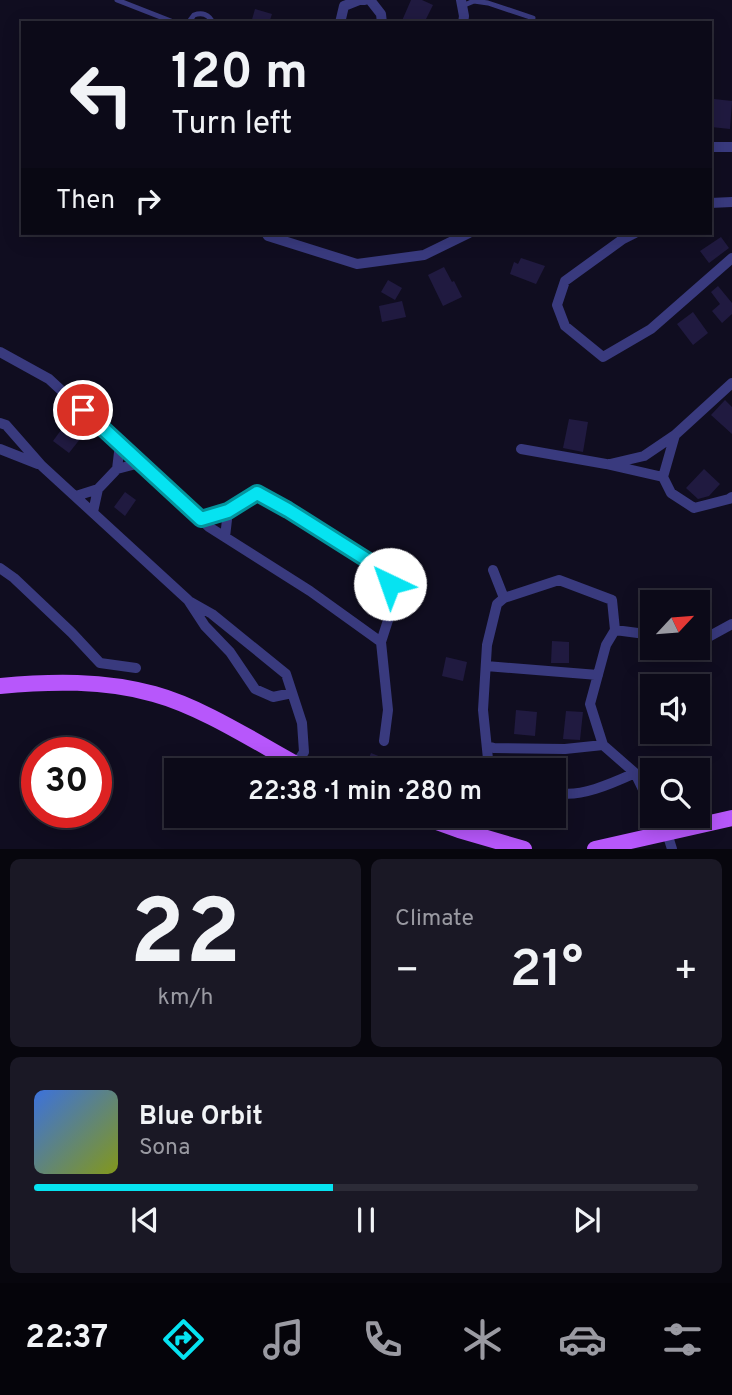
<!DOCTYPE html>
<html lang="en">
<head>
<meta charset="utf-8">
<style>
  body { margin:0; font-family:Overpass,sans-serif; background:#1a1825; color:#f1f3f6; height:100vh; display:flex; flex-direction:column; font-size:26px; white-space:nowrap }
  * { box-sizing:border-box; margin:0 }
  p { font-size:23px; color:#9a9aa2 }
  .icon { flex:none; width:38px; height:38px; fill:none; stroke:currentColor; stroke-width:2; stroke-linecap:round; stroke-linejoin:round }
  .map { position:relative; height:849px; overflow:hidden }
  .sheet { display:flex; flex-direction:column; gap:10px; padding:10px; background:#07060d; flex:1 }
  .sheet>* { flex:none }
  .banner { position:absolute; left:21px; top:21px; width:691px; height:214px; border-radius:0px; box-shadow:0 4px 18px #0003,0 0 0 2px #2c2b37; background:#0c0a18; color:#f1f3f6; overflow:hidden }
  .needle { width:46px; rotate:64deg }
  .fabs { position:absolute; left:640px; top:590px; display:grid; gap:14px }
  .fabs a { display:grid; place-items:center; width:70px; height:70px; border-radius:0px; background:#0c0a18; box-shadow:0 4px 18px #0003,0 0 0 2px #2c2b37; font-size:35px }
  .speed { position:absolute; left:21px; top:737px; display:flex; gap:14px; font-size:35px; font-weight:700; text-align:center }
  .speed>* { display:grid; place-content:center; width:91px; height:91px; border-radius:50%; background:#0c0a18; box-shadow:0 4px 18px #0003,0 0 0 2px #2c2b37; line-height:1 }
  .speed .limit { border:10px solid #d22; background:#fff; color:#111 }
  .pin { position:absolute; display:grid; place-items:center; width:60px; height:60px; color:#fff; margin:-30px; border:4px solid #fff; border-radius:50%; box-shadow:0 2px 7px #0007 }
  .me { position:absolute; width:77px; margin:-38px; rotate:318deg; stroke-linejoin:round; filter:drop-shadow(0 0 5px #0008) }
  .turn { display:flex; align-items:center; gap:24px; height:147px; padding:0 35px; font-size:32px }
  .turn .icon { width:91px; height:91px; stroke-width:2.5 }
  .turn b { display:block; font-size:49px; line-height:60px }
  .then { display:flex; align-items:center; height:66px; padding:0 35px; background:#0003; gap:14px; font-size:26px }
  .big { font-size:52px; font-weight:600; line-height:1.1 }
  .sheet .tile { flex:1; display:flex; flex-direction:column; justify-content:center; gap:10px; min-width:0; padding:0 24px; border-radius:10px; background:#1a1825 }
  .sheet .dial { align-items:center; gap:0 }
  .dial b { font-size:91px; line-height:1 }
  .song { display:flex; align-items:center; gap:21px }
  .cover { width:84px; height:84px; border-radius:10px; background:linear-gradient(135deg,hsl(220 70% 55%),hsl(70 70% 35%)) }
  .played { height:7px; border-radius:4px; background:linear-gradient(90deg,#06e3f1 45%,#2c2b37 45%) }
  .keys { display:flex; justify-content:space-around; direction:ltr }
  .heat { display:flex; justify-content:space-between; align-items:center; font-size:38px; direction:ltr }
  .sheet .tiles { flex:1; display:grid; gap:10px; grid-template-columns:1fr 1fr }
  .tile:last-child { grid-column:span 2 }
  .trip { position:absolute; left:164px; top:758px; width:402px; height:70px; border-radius:0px; background:#0c0a18; box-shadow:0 4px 18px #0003,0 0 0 2px #2c2b37; font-weight:600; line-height:70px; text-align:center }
  .tabs { display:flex; height:112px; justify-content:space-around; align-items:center; background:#05040a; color:#9a9aa2 }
  .tabs .icon { width:49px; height:49px }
  .tabs .current { color:#06e3f1 }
  .tabs b { font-size:32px; color:#f1f3f6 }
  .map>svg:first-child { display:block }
  .building { fill:#201a40 }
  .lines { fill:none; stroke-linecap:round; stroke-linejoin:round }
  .lane { stroke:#393a7e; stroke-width:5 }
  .street { stroke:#393a7e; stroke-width:10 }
  .primary { stroke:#b757fb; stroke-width:16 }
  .route-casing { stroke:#04949d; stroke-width:18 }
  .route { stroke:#06e3f1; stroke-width:12 }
</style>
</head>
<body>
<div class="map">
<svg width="732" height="849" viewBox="0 0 732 849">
  <rect width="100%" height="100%" fill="#100d20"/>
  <!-- building -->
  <path class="building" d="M411,0h11l11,5 -9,18h-23z
    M255,9l17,5 -3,9h-18z
    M714,99l18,2 -2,28 -19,-2z
    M721,237l8,11 -20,15 -9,-12z
    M521,258l24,8 -9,18 -26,-10 4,-12 4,2z
    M444,267l8,15 2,-1 8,16 -19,9 -15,-31z
    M388,280l14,8 -7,12 -14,-8z
    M718,286l14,17v11l-10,9 -10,-12 8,-7 -9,-12z
    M402,301l4,16 -24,5 -3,-16z
    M693,312l15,21 -15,12 -16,-21z
    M725,400l7,7v27l-21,-19z
    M569,419l19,3 -5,30 -20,-4z
    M83,423l10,7 -5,7 -4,-3 -15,19 -16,-12 11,-15 10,9z
    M704,469l16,15 -11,12 -11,3 -12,-11z
    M125,492l11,8 -11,16 -11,-9z
    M552,641l17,1v21h-18z
    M446,657l21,5 -4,19 -21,-5z
    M516,710l21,2 -2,24 -21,-2z
    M566,711l17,1 -3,28 -17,-1z
    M371,753l15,6 -1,3 19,8h-40z"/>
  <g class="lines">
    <!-- lane -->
    <path class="lane" d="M117,0l59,23
      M462,6l12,-5 14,2 45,15
      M188,23l6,-8c8,-3 15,-1 19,8"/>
    <!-- street -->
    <path class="street" d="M370,0l11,14 1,9
      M461,0l3,16 -1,7
      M340,23l4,-17 15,-6h6
      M710,147h22
      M710,203l22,-1
      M266,233l2,3 89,28 67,-9 45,-22
      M635,233l-12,6 -58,42 -8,24 8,21 38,31 48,-28 81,-71
      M0,352l49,27 160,148 101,64 71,51
      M732,383l-57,52 -12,42 8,16 23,15 35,-9 3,-2
      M0,423l6,2 36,41 146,134 17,26 25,26 25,37 18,8 19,-4
      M120,444l-3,25 23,-6
      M0,449l38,15
      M521,449l85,15 57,13
      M610,464l34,-8 31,-21
      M98,489l19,-20
      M76,496l22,-7 -5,23
      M228,511l29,-18 31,17 84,53 17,21 1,30 -9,28 7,68 -4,31
      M201,519l27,-8 -3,26
      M0,568l14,10 58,55 28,30 36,5
      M493,570l11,28
      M189,601l23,13 74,60 16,49 2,29 -8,12
      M615,630l38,5
      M698,636h12l22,-12
      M486,666l112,9
      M487,746l7,2 71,1 38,-4
      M499,770l-11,-11 -5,-49 4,-65 10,-41 7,-6 55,-18 53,20 3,30 -9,15 -16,59 13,41 32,28 18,37
      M555,792c23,7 58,-9 80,-19
      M656,816l11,17 5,16"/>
    <!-- primary -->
    <path class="primary" d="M0,686c51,-5 104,-6 154,8 51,14 106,51 153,76
      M420,816l39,14 65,19
      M595,849l137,-31"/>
  </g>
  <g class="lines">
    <!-- route casing -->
    <g class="route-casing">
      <path id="route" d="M83,410l118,109 27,-8 29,-18 31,17 84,53 18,21"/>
    </g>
    <!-- route -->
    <use href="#route" class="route"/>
  </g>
</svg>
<div class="fabs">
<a><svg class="needle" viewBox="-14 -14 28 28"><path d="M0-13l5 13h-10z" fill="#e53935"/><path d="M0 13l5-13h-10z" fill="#9a9aa2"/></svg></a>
<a><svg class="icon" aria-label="sound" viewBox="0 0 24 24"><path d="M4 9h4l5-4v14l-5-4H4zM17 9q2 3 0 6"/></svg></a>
<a><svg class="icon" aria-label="search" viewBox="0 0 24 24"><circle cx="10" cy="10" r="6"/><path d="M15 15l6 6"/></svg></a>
</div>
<div class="speed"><div class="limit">30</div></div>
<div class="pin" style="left:83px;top:410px;background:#d93025"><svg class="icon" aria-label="arrive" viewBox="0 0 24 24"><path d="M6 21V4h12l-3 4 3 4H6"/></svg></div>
<svg class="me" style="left:390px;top:584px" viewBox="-20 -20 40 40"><circle r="19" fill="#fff"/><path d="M0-13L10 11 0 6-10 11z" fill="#06e3f1"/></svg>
<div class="trip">22:38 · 1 min · 280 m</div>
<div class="banner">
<div class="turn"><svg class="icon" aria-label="left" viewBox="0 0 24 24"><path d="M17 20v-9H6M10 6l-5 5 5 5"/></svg><div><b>120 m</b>Turn left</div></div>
<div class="then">Then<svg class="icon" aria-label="right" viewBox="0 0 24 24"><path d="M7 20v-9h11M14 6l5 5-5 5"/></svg></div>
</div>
</div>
<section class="sheet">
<div class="tiles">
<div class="tile dial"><b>22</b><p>km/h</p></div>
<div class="tile"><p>Climate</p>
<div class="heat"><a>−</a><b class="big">21°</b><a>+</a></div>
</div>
<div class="tile">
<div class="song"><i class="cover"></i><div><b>Blue Orbit</b><p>Sona</p></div></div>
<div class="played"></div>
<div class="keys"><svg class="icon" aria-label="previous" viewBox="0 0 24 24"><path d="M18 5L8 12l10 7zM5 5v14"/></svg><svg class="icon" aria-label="pause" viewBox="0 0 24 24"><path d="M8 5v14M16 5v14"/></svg><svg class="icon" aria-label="next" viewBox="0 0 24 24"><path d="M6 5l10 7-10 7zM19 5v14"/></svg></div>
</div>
</div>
</section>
<nav class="tabs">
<b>22:37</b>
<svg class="icon current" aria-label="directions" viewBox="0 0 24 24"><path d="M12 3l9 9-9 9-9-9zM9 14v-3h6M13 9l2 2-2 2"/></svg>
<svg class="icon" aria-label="music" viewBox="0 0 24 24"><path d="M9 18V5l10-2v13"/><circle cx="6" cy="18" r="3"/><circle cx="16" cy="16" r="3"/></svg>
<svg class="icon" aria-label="phone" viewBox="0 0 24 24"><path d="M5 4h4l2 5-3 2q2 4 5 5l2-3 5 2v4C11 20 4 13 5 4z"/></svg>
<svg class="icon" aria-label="climate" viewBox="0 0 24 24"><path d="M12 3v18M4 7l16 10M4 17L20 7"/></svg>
<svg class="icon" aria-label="car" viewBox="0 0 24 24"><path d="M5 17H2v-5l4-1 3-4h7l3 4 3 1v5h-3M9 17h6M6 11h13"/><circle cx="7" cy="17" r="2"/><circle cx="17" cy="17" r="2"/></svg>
<svg class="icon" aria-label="filters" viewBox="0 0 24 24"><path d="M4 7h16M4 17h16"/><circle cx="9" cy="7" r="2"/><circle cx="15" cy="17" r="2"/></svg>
</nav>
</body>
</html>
